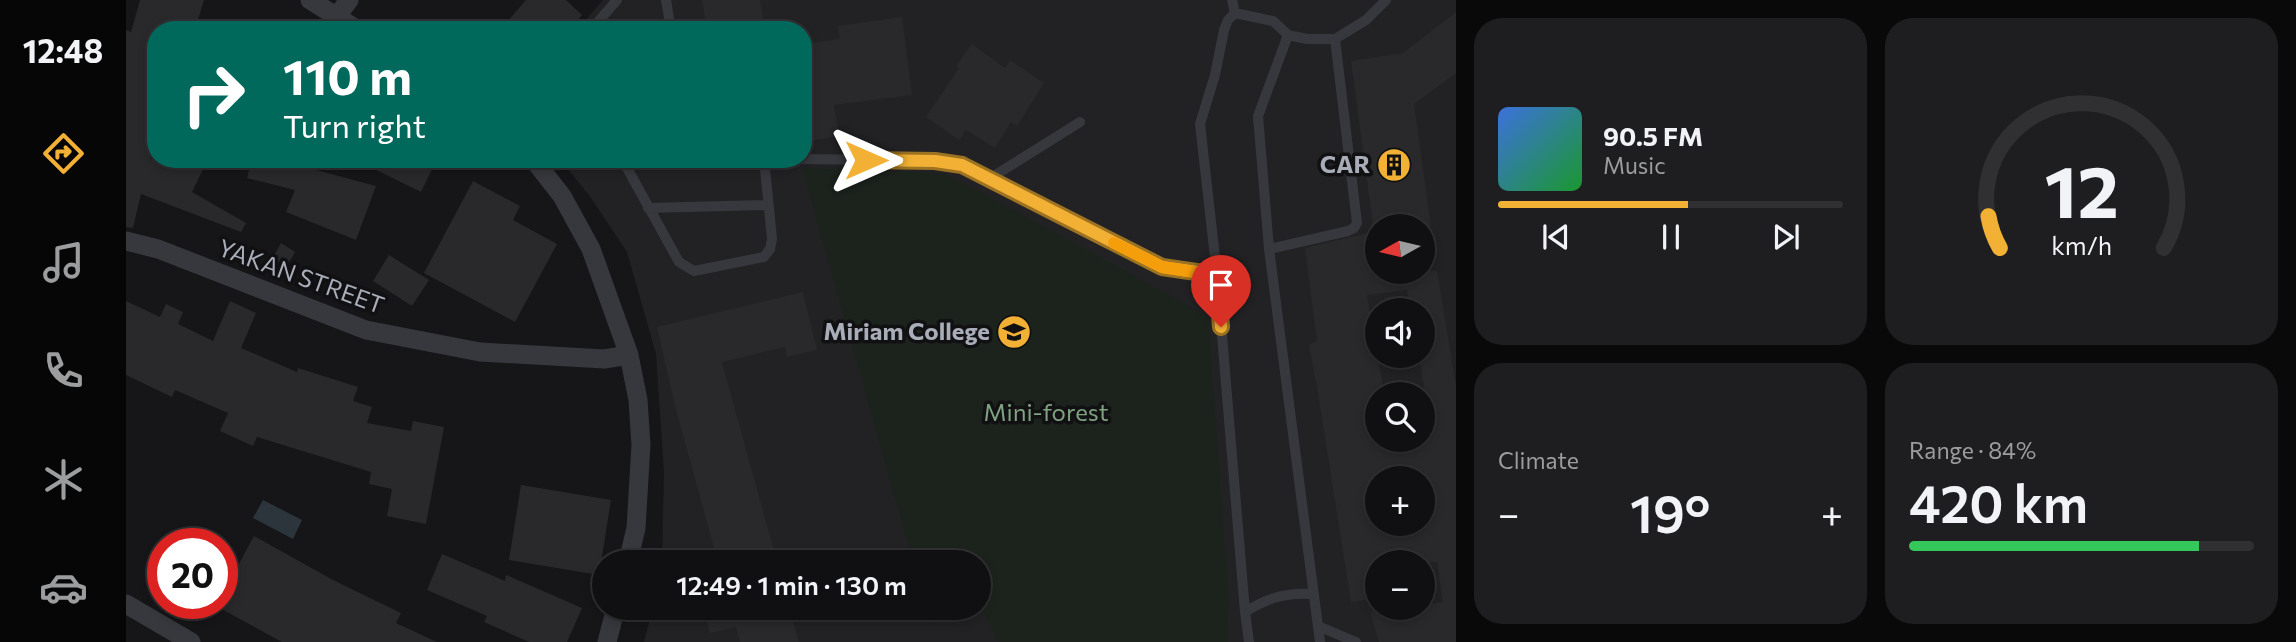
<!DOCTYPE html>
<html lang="en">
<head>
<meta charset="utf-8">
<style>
  body { margin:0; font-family:Commissioner,sans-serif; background:#1e1e20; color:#f1f3f6; height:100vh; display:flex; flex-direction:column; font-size:26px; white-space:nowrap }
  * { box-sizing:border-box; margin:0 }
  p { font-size:23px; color:#9c9d9f }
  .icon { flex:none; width:38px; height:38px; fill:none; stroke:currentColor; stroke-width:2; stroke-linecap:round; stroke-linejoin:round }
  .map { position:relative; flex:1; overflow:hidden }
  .panel { display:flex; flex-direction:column; gap:18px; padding:18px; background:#09090a; width:840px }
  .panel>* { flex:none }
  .banner { position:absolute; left:21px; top:21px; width:665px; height:147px; border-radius:28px; box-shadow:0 4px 10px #0003,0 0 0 2px #303032; background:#00695c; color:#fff; overflow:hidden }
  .needle { width:46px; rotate:262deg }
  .fabs { position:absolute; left:1239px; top:214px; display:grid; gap:14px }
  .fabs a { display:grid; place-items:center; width:70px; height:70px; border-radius:50%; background:#101012; box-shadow:0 4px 10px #0003,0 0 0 2px #303032; font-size:35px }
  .speed { position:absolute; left:21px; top:528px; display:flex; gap:14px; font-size:35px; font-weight:700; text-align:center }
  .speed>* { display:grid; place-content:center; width:91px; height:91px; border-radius:50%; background:#101012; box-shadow:0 4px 10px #0003,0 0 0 2px #303032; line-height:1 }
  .speed .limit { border:10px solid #d22; background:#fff; color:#111 }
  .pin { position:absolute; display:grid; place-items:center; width:60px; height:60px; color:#fff; margin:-72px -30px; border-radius:50% 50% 50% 0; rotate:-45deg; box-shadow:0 0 7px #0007 }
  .pin .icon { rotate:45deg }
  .me { position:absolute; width:77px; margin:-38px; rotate:90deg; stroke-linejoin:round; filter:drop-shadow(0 0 5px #0008) }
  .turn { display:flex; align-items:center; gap:24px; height:147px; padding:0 21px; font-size:32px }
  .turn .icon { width:91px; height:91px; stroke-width:2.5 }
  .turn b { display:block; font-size:49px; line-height:60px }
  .big { font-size:52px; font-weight:600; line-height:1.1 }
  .panel .card { flex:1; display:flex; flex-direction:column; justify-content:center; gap:10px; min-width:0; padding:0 24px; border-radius:28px; background:#1e1e20 }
  .panel .dial { align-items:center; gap:0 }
  .dial svg { height:182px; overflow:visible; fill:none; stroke:#303032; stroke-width:7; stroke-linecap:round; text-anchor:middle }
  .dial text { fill:#f1f3f6; stroke:none }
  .song { display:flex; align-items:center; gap:21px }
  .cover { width:84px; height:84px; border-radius:10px; background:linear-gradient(135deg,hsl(220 70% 55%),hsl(130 70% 35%)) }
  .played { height:7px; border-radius:4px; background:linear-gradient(90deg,#f2b134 55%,#303032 55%) }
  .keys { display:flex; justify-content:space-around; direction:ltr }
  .heat { display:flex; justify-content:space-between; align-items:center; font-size:38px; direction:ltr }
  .charge { height:10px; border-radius:5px; background:linear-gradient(90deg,#34c759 84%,#303032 0) }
  .panel .tiles { flex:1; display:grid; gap:18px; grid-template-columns:repeat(2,1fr) }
  .trip { position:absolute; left:466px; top:550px; width:399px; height:70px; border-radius:35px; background:#101012; box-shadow:0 4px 10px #0003,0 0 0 2px #303032; font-weight:600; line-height:70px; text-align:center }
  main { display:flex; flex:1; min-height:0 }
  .tabs { display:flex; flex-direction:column; width:126px; justify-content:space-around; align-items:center; background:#060607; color:#9c9d9f }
  .tabs .icon { width:49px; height:49px }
  .tabs .active { color:#f2b134 }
  .tabs b { font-size:32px; color:#f1f3f6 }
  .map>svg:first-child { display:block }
  .built { fill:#222225; fill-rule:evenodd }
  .green { fill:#1c231d }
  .water { fill:#2c353c }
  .building { fill:#29292c; fill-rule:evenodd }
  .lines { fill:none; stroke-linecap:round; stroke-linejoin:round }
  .service { stroke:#37383d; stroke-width:10 }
  .minor { stroke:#37383d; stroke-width:19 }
  .route-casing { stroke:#9d7322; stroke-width:18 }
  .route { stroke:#f2b134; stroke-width:12 }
  .slow { stroke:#f59e0b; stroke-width:12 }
  .labels { text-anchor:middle; stroke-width:7; stroke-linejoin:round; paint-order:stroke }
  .poi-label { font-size:24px; font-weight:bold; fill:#a8adb8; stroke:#111113; text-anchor:end }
  .street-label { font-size:24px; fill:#a8adb8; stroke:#111113 }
  .park-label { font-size:24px; fill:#7fa381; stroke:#111113 }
</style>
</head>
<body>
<main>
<nav class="tabs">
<b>12:48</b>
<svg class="icon active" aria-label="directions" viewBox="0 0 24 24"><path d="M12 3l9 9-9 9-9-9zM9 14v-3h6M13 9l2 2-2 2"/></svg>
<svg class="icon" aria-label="music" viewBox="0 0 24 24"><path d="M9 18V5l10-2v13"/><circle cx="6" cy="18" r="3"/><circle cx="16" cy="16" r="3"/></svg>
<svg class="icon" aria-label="phone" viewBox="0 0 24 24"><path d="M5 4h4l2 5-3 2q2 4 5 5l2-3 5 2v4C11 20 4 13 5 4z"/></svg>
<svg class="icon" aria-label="climate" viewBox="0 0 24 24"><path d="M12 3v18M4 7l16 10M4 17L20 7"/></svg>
<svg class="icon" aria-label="car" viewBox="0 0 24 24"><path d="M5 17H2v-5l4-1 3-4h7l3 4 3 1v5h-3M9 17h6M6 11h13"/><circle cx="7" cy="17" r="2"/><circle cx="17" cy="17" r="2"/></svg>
</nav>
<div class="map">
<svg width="1330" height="642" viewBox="0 0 1330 642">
  <rect width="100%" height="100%" fill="#161618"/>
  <!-- built -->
  <path class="built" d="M477,0h853v642h-812l9,-35h325v-45h-316l2,-90 -8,-118 -29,-102 -36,-54 -31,-39h243v-129h-226zM1251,226h46v45h-46zM1251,310h46v45h-46zM1251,394h46v45h-46zM1251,478h46v45h-46zM1251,562h46v45h-46z"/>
  <!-- green -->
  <path class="green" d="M676,168l141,5 36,18 229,125 21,288 -2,38h-228l-18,-32 -50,13 -5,-16h52v-45h-65z"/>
  <!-- water -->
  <path class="water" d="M137,500l39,20 -9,19 -40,-21z"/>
  <!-- building -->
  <path class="building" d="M14,0h64l-9,30h-39v104l-6,25h58l-16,33 54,31 -5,9 -100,-38 -8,34 -7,-1v-197l5,2z
    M400,0h40l16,15 -12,15h-70z
    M576,0h58l5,30h-58z
    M1330,12v61l-42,31 17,122h-58l-22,-165 52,-8z
    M776,17l10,78 -78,10 5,31 -36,6v-98l37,-5 -2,-13z
    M846,44l33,24 5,-8 34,23 -27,43 -6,-4 -16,26 -29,-18 -7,10 -33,-23 33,-49 -3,-2z
    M126,159h23l101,27 -20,54 -70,-28 9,-22 -48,-12z
    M228,159h83l-16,33z
    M347,181l47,25 -7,14 44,24 -42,78 -91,-49z
    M1251,231v40h60l19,115v256h-77l-9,-30 36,-5h17v-2l20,-3 -6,-40h-60v36l-26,4 -33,-209 -9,-48 8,-4 -12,-93zM1281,290l4,20h12v45h-4l13,82 -15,3 1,3 -38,5 -1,-9h-2l-5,-44 12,-2 -17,-98zM1251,478h46l8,45h-54z
    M155,243l14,9 -11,19 -14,-8z
    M263,255l40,25 -17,26 -39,-25z
    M677,292l14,58 -30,7 -2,-10 -63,15 55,200h-59l-43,-156 -18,-79z
    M0,301l34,16 6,-13 17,8 -5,12 35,17 17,-40 26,12 -15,35 56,24 1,-4 60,19 -5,14 19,6 -5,16 44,8 2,-10 31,6 -18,97 -39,-8 5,-27 -23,-5 2,-12 -114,-35 -4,9 -33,-15 8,-18 -53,-23 -3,7 -46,-22z
    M395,485l90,15 -12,75 -90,-15z
    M128,536l79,44 68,33 -5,10 41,19h-155l-66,-36 1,-2h5v-9z
    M316,554l63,27 1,-6 76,33 -15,34h-38l-45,-20 3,-6 -60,-26z
    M577,607h86l10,35h-59l-4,-15 -26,6z"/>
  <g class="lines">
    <!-- service -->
    <path class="service" d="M540,0l5,30
      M1106,0l3,13
      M1109,13l-7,7 -4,10 -9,45 -15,49 17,151 28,337 4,30
      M1109,13l38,8 15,14 19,4h28l31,-19 20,-20
      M465,30l26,-30
      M1162,35l-30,81 11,133 51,393
      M496,159l57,103 15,9 70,-14 6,-8 2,-10 -8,-80
      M555,159l19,2 41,-2
      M677,159l132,2 27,4 200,102 55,8
      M863,179l91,-57
      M522,208l120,-3
      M1143,249l79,-18 6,-3 3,-5 -22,-184
      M1119,612c22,-14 42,-20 68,-18
      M1192,626l38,16"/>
    <!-- minor -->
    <path class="minor" d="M184,0l48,30
      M211,16l12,-16
      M407,159l29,37 29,53 38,106 9,45 3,45 -5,83 -8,34
      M0,241l32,8 208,81 114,22 124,7 25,-4
      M0,604l65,38
      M481,642l9,-35"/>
  </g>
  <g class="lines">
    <!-- route casing -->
    <g class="route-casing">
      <path id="route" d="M740,160l69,1 27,4 200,102 55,8 4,52"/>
    </g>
    <!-- route -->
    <use href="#route" class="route"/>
    <!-- slow -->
    <path class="slow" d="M988,243l48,24 32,5"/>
  </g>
  <!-- icons -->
  <defs>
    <g id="building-disc" transform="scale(1.75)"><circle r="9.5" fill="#f2b134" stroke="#111113"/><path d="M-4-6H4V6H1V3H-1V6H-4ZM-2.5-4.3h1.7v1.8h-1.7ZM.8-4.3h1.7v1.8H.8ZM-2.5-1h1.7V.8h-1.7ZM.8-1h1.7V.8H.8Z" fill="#111"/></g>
    <g id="university-disc" transform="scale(1.75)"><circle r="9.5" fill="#f2b134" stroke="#111113"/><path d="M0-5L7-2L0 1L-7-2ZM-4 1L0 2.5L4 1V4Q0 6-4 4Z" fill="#111"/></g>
  </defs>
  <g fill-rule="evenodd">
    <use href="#building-disc" x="1268" y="165"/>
    <use href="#university-disc" x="888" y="332"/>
  </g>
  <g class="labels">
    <!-- poi labels -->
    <g class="poi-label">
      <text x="1244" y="173">CAR</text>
      <text x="864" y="340">Miriam College</text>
    </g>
    <!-- street labels -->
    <g class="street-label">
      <text transform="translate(175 277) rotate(20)" y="8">YAKAN STREET</text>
    </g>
    <!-- park labels -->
    <g class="park-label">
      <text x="920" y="421">Mini-forest</text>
    </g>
  </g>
</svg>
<div class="fabs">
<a><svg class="needle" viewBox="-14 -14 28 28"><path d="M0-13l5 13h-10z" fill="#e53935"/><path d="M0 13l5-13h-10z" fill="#9c9d9f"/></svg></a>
<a><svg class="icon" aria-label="sound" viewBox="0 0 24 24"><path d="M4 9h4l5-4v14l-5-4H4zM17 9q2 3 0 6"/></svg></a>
<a><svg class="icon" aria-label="search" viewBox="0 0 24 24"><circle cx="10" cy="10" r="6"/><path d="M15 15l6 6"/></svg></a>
<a>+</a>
<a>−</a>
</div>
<div class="speed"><div class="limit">20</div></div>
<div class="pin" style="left:1095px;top:327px;background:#d93025"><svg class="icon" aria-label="arrive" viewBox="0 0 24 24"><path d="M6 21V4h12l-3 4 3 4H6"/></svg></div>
<svg class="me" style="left:740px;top:160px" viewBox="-20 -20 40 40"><path d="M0-17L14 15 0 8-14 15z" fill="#f2b134" stroke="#fff" stroke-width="4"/></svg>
<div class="trip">12:49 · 1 min · 130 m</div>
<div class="banner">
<div class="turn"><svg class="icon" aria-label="right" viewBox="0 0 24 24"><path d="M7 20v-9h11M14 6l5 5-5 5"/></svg><div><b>110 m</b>Turn right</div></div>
</div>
</div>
<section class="panel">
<div class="tiles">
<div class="card">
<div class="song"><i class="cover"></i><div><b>90.5 FM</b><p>Music</p></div></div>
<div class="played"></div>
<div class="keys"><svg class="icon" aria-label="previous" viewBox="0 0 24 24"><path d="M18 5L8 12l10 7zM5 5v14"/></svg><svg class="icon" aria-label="pause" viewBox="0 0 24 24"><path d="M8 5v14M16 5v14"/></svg><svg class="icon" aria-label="next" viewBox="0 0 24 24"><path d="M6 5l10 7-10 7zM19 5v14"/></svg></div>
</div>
<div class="card dial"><svg viewBox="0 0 100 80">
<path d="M14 69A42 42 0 1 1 86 69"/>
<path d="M14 69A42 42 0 0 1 9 55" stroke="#f2b134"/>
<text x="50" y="56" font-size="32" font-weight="700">12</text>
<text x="50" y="72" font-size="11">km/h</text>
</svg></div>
<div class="card"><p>Climate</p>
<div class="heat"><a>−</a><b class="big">19°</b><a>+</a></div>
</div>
<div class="card"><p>Range · 84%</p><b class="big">420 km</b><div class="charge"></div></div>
</div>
</section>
</main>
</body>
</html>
